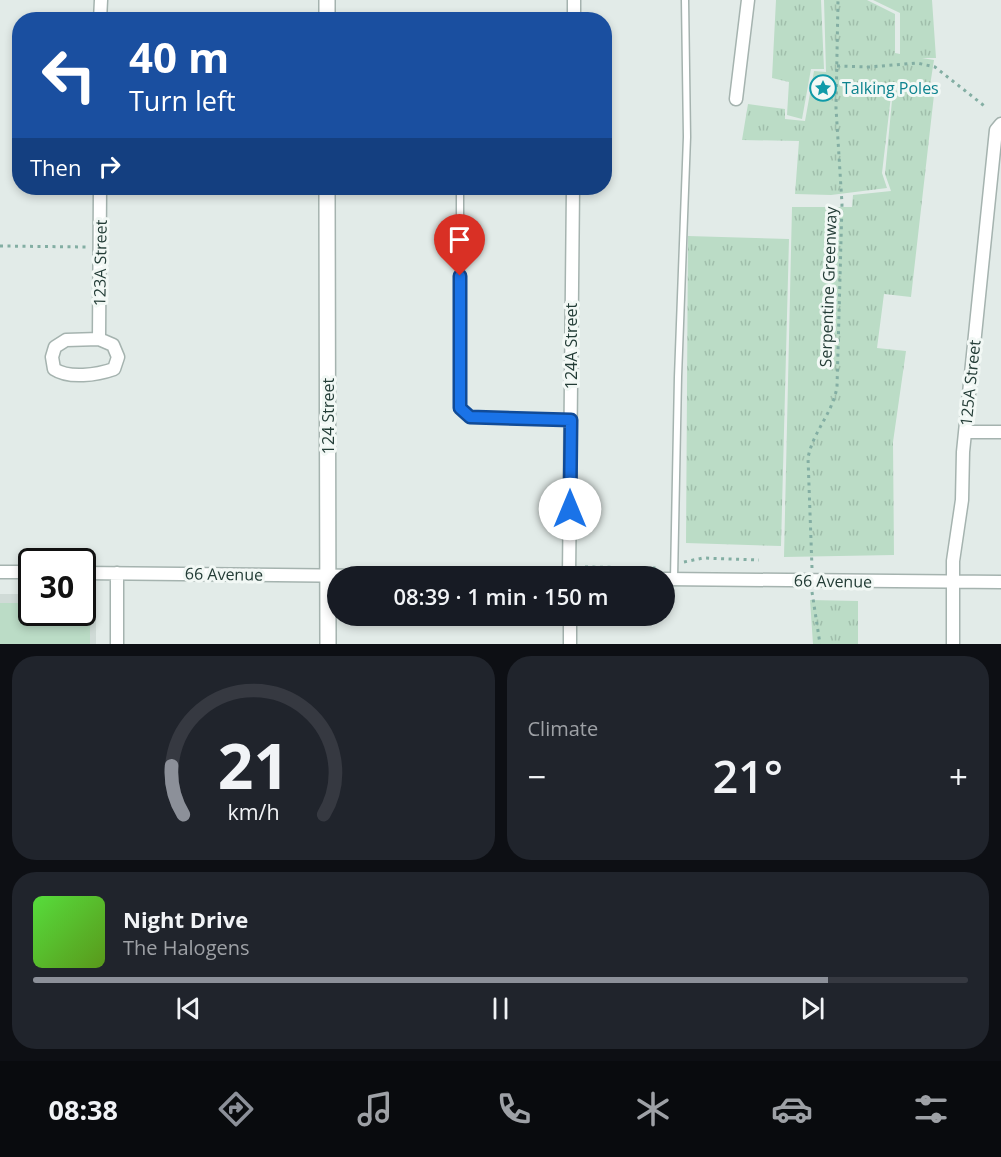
<!DOCTYPE html>
<html lang="en">
<head>
<meta charset="utf-8">
<style>
  body { margin:0; font-family:"Open Sans",sans-serif; background:#20242c; color:#f1f3f6; height:100vh; display:flex; flex-direction:column; font-size:22px; white-space:nowrap }
  * { box-sizing:border-box; margin:0 }
  p { font-size:20px; color:#9ea1a6 }
  .icon { flex:none; width:33px; height:33px; fill:none; stroke:currentColor; stroke-width:2; stroke-linecap:round; stroke-linejoin:round }
  .map { position:relative; height:644px; overflow:hidden }
  .details { display:flex; flex-direction:column; gap:12px; padding:12px; background:#0d0f14; flex:1 }
  .details>* { flex:none }
  .guide { position:absolute; left:12px; top:12px; width:600px; height:183px; border-radius:24px; box-shadow:0 3px 9px #0003; background:#1a4fa0; color:#fff; overflow:hidden }
  .speed { position:absolute; left:18px; top:548px; display:flex; gap:12px; font-size:30px; font-weight:700; text-align:center }
  .speed>* { display:grid; place-content:center; width:78px; height:78px; border-radius:50%; background:#171b24; box-shadow:0 3px 9px #0003; line-height:1 }
  .speed .limit { border:3px solid #111; border-radius:9px; background:#fff; color:#111 }
  .pin { position:absolute; display:grid; place-items:center; width:51px; height:51px; color:#fff; margin:-62px -26px; border-radius:50% 50% 50% 0; rotate:-45deg; box-shadow:0 0 6px #0007 }
  .pin .icon { rotate:45deg }
  .me { position:absolute; width:66px; margin:-33px; rotate:0deg; stroke-linejoin:round; filter:drop-shadow(0 0 4px #0008) }
  .turn { display:flex; align-items:center; gap:21px; height:126px; padding:0 18px; font-size:27px }
  .turn .icon { width:78px; height:78px; stroke-width:2.5 }
  .turn b { display:block; font-size:42px; line-height:51px }
  .then { display:flex; align-items:center; height:57px; padding:0 18px; background:#0003; gap:12px; font-size:22px }
  .big { font-size:45px; font-weight:600; line-height:1.1 }
  .details .card { flex:1; display:flex; flex-direction:column; justify-content:center; gap:9px; min-width:0; padding:0 21px; border-radius:24px; background:#20242c }
  .details .dial { align-items:center; gap:0 }
  .dial svg { height:156px; overflow:visible; fill:none; stroke:#363941; stroke-width:7; stroke-linecap:round; text-anchor:middle }
  .dial text { fill:#f1f3f6; stroke:none }
  .song { display:flex; align-items:center; gap:18px }
  .cover { width:72px; height:72px; border-radius:9px; background:linear-gradient(135deg,hsl(110 70% 55%),hsl(90 70% 35%)) }
  .played { height:6px; border-radius:3px; background:linear-gradient(90deg,#8c9099 85%,#363941 85%) }
  .keys { display:flex; justify-content:space-around; direction:ltr }
  .heat { display:flex; justify-content:space-between; align-items:center; font-size:33px; direction:ltr }
  .details .tiles { flex:1; display:grid; gap:12px; grid-template-columns:1fr 1fr }
  .card:last-child { grid-column:span 2 }
  .trip { position:absolute; left:327px; top:566px; width:348px; height:60px; border-radius:30px; background:#171b24; box-shadow:0 3px 9px #0003; font-weight:600; line-height:60px; text-align:center }
  .menu { display:flex; height:96px; justify-content:space-around; align-items:center; background:#090b0e; color:#9ea1a6 }
  .menu .icon { width:42px; height:42px }
  .menu .on { color:#8c9099 }
  .menu b { font-size:27px; color:#f1f3f6 }
  .map>svg:first-child { display:block }
  .built { fill:#d0dbd7 }
  .grass { fill:url(#grass-tufts) }
  .pitch { fill:#bbdcc6 }
  .lines { fill:none; stroke-linecap:round; stroke-linejoin:round }
  .service-casing { stroke:#a5b3af; stroke-width:9 }
  .minor-casing { stroke:#a5b3af; stroke-width:15 }
  .tertiary-casing { stroke:#a5b3af; stroke-width:18 }
  .path { stroke:#83aea3; stroke-width:3; stroke-dasharray:3 4.5; stroke-linecap:butt }
  .service { stroke:#fff; stroke-width:6 }
  .minor { stroke:#fff; stroke-width:12 }
  .tertiary { stroke:#fff; stroke-width:15 }
  .route-casing { stroke:#114b97; stroke-width:15 }
  .route { stroke:#1a73e8; stroke-width:10 }
  .labels { text-anchor:middle; stroke-width:6; stroke-linejoin:round; paint-order:stroke }
  .culture-label { font-size:16px; fill:#0d838f; stroke:#f2f8f5; text-anchor:start }
  .street-label { font-size:16px; fill:#233c36; stroke:#f2f8f5 }
</style>
</head>
<body>
<div class="map">
<svg width="1001" height="644" viewBox="0 0 1001 644">
  <defs>
    <pattern id="grass-tufts" width="24" height="20" patternUnits="userSpaceOnUse" patternTransform="scale(1.5)"><rect width="24" height="20" fill="#bbdcc6"/><path d="M3 7l-1-3M5 7V3M7 7l1-3M15 17l-1-3M17 17v-4M19 17l1-3" fill="none" stroke="#a0beab"/></pattern>
  </defs>
  <rect width="100%" height="100%" fill="#e2ebe8"/>
  <!-- built -->
  <path class="built" d="M0,594h31l1,18h50l1,-18h13v50h-96z"/>
  <!-- grass -->
  <path class="grass" d="M776,0h45l3,69h-13l-9,50 -15,-4 2,-33 -17,-4z
    M824,0h43l28,14v39l5,1v-41l-27,-13h59l4,58h-14l12,2 -5,32 -37,-5 -10,86 5,15 -56,7 -36,-1 4,-53 -57,-1 6,-36 37,5v10l20,2 9,-50 12,1z
    M893,90l41,5 -23,202 -27,-3 -7,54 29,3 -13,91 1,113 -110,2 8,-350h60l1,-12 38,-4 -6,-17z
    M688,236l101,3 -8,307 -95,-3z
    M810,600l48,1v43h-45z"/>
  <!-- pitch -->
  <path class="pitch" d="M0,603h31l1,9h50l1,-9h7v41h-90z"/>
  <g class="lines">
    <!-- service casing -->
    <g class="service-casing">
      <path id="service" d="M460,188v220l10,9 101,3
        M674,579l4,-202 9,-240 -2,-137"/>
    </g>
    <!-- minor casing -->
    <g class="minor-casing">
      <path id="minor" d="M100,20l1,-20
        M574,20v-20
        M736,99l12,-99
        M99,339l14,6 5,12 -4,12c-17,6 -45,10 -60,0l-2,-12 3,-10 11,-7z
        M99,339l1,-151
        M965,432h36
        M0,572h32
        M82,573l284,3
        M117,573v71
        M569,576l4,-388
        M664,579l337,3
        M570,615v29
        M953,644v-83l9,-61 1,-48 33,-322 5,-6"/>
    </g>
    <!-- tertiary casing -->
    <g class="tertiary-casing">
      <path id="tertiary" d="M327,0v20
        M327,188l1,456"/>
    </g>
    <!-- path -->
    <path class="path" d="M837,66l32,1 48,-4 18,4 52,41
      M0,246l87,1
      M684,562l19,-4 56,2
      M585,567l72,1
      M812,568l-4,-110c5,-27 24,-43 29,-71l5,-183 -6,-96 2,-108
      M812,592l8,52"/>
    <!-- service -->
    <use href="#service" class="service"/>
    <!-- minor -->
    <use href="#minor" class="minor"/>
    <!-- tertiary -->
    <use href="#tertiary" class="tertiary"/>
  </g>
  <g class="lines">
    <!-- route casing -->
    <g class="route-casing">
      <path id="route" d="M460,276v132l10,9 101,3 -1,89"/>
    </g>
    <!-- route -->
    <use href="#route" class="route"/>
  </g>
  <!-- icons -->
  <defs>
    <g id="sight-ring" transform="scale(1.35)"><circle r="9.5" fill="#f2f8f5" stroke="#0f9aa8" stroke-width="1.5"/><path d="M0-6L1.8-2.2L6-1.7L2.9 1.2L3.7 5.4L0 3.3L-3.7 5.4L-2.9 1.2L-6-1.7L-1.8-2.2Z" fill="#0f9aa8"/></g>
  </defs>
  <g fill-rule="evenodd">
    <use href="#sight-ring" x="823" y="88"/>
  </g>
  <g class="labels">
    <!-- culture labels -->
    <g class="culture-label">
      <text x="842" y="94">Talking Poles</text>
    </g>
    <!-- street labels -->
    <g class="street-label">
      <text transform="translate(100 263) rotate(-89)" y="6">123A Street</text>
      <text transform="translate(828 287) rotate(-88)" y="6">Serpentine Greenway</text>
      <text transform="translate(571 346) rotate(-90)" y="6">124A Street</text>
      <text transform="translate(970 383) rotate(-84)" y="6">125A Street</text>
      <text transform="translate(328 416) rotate(-90)" y="6">124 Street</text>
      <text transform="translate(224 574) rotate(1)" y="6">66 Avenue</text>
      <text transform="translate(833 581) rotate(1)" y="6">66 Avenue</text>
    </g>
  </g>
</svg>
<div class="speed"><div class="limit">30</div></div>
<div class="pin" style="left:460px;top:276px;background:#d93025"><svg class="icon" aria-label="arrive" viewBox="0 0 24 24"><path d="M6 21V4h12l-3 4 3 4H6"/></svg></div>
<svg class="me" style="left:570px;top:509px" viewBox="-20 -20 40 40"><circle r="19" fill="#fff"/><path d="M0-13L10 11 0 6-10 11z" fill="#1a73e8"/></svg>
<div class="trip">08:39 · 1 min · 150 m</div>
<div class="guide">
<div class="turn"><svg class="icon" aria-label="left" viewBox="0 0 24 24"><path d="M17 20v-9H6M10 6l-5 5 5 5"/></svg><div><b>40 m</b>Turn left</div></div>
<div class="then">Then<svg class="icon" aria-label="right" viewBox="0 0 24 24"><path d="M7 20v-9h11M14 6l5 5-5 5"/></svg></div>
</div>
</div>
<section class="details">
<div class="tiles">
<div class="card dial"><svg viewBox="0 0 100 80">
<path d="M14 69A42 42 0 1 1 86 69"/>
<path d="M14 69A42 42 0 0 1 8 44" stroke="#8c9099"/>
<text x="50" y="56" font-size="32" font-weight="700">21</text>
<text x="50" y="72" font-size="11">km/h</text>
</svg></div>
<div class="card"><p>Climate</p>
<div class="heat"><a>−</a><b class="big">21°</b><a>+</a></div>
</div>
<div class="card">
<div class="song"><i class="cover"></i><div><b>Night Drive</b><p>The Halogens</p></div></div>
<div class="played"></div>
<div class="keys"><svg class="icon" aria-label="previous" viewBox="0 0 24 24"><path d="M18 5L8 12l10 7zM5 5v14"/></svg><svg class="icon" aria-label="pause" viewBox="0 0 24 24"><path d="M8 5v14M16 5v14"/></svg><svg class="icon" aria-label="next" viewBox="0 0 24 24"><path d="M6 5l10 7-10 7zM19 5v14"/></svg></div>
</div>
</div>
</section>
<nav class="menu">
<b>08:38</b>
<svg class="icon on" aria-label="directions" viewBox="0 0 24 24"><path d="M12 3l9 9-9 9-9-9zM9 14v-3h6M13 9l2 2-2 2"/></svg>
<svg class="icon" aria-label="music" viewBox="0 0 24 24"><path d="M9 18V5l10-2v13"/><circle cx="6" cy="18" r="3"/><circle cx="16" cy="16" r="3"/></svg>
<svg class="icon" aria-label="phone" viewBox="0 0 24 24"><path d="M5 4h4l2 5-3 2q2 4 5 5l2-3 5 2v4C11 20 4 13 5 4z"/></svg>
<svg class="icon" aria-label="climate" viewBox="0 0 24 24"><path d="M12 3v18M4 7l16 10M4 17L20 7"/></svg>
<svg class="icon" aria-label="car" viewBox="0 0 24 24"><path d="M5 17H2v-5l4-1 3-4h7l3 4 3 1v5h-3M9 17h6M6 11h13"/><circle cx="7" cy="17" r="2"/><circle cx="17" cy="17" r="2"/></svg>
<svg class="icon" aria-label="filters" viewBox="0 0 24 24"><path d="M4 7h16M4 17h16"/><circle cx="9" cy="7" r="2"/><circle cx="15" cy="17" r="2"/></svg>
</nav>
</body>
</html>
